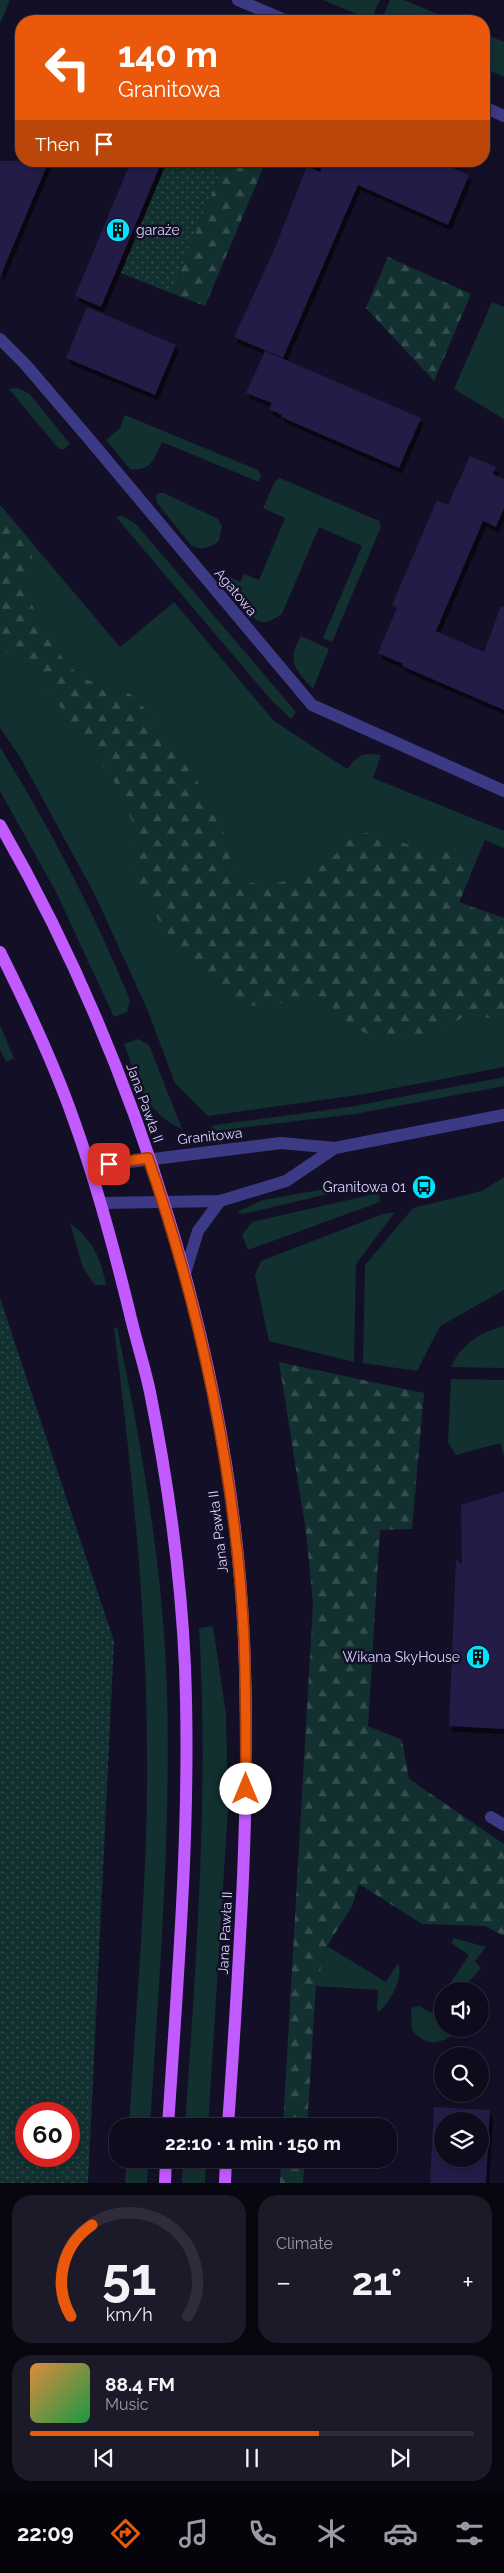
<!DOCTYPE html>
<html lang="en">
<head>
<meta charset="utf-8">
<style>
  body { margin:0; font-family:Raleway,sans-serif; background:#1c1929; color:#f1f3f6; height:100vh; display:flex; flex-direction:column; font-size:19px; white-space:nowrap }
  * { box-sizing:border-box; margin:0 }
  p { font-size:16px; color:#9b9ba3 }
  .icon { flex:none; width:28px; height:28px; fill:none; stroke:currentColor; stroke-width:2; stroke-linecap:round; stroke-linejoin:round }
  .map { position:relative; height:2183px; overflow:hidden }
  .side { display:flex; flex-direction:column; gap:12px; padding:12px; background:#08060f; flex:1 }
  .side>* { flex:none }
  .hud { position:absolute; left:15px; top:15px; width:475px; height:152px; border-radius:20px; box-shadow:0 2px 8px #0003,0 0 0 1px #2e2b3b; background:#ea580c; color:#fff; overflow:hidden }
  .fabs { position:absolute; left:434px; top:1982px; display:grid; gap:10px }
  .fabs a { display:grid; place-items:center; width:55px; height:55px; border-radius:50%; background:#0e0b1c; box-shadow:0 2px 8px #0003,0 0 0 1px #2e2b3b; font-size:25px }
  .speed { position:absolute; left:15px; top:2102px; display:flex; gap:10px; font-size:25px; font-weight:700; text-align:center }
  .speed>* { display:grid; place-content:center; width:65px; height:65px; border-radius:50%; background:#0e0b1c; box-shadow:0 2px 8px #0003,0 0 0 1px #2e2b3b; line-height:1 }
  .speed .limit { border:8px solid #d22; background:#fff; color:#111 }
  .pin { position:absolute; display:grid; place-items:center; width:42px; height:42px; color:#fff; margin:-21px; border-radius:10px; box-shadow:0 2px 8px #0006 }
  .me { position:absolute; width:55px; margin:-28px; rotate:0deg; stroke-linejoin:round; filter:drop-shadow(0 0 4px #0008) }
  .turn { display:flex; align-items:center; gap:18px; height:105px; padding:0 20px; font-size:22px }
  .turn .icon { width:65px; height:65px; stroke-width:2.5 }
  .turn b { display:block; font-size:35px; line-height:42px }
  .then { display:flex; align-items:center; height:48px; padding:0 20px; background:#0003; gap:10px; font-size:19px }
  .big { font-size:38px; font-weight:700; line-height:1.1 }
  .side .tile { flex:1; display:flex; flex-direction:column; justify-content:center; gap:8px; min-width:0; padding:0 18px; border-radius:20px; background:#1c1929 }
  .side .dial { align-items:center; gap:0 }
  .dial svg { height:130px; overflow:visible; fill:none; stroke:#2e2b3b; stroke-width:7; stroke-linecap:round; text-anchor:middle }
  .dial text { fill:#f1f3f6; stroke:none }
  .song { display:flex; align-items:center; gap:15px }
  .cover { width:60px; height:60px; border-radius:8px; background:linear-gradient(135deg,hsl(30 70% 55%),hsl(140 70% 35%)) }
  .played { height:5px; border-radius:2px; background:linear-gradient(90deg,#ea580c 65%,#2e2b3b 65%) }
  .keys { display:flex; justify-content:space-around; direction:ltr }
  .heat { display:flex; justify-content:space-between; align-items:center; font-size:28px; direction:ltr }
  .side .tiles { flex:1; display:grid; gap:12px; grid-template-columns:1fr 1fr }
  .tile:last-child { grid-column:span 2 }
  .trip { position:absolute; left:109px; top:2118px; width:288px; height:50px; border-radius:20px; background:#0e0b1c; box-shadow:0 2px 8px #0003,0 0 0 1px #2e2b3b; font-weight:700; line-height:50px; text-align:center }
  .dock { display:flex; height:80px; justify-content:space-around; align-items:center; background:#06040b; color:#9b9ba3 }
  .dock .icon { width:35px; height:35px }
  .dock .current { color:#ea580c }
  .dock b { font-size:22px; color:#f1f3f6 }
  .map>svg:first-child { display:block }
  .grass { fill:#12302f }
  .forest { fill:url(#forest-firs) }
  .park { fill:url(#park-dots); fill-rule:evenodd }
  .building { fill:#241b47; fill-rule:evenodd; filter:url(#shadow) }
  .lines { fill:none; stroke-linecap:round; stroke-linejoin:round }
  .minor { stroke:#3d3a85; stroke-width:12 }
  .major { stroke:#c25bff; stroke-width:12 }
  .route-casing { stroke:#983908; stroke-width:12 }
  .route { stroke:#ea580c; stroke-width:9 }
  .labels { text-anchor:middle; stroke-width:5; stroke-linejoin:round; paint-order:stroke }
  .poi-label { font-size:14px; fill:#d9d4ff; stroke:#130f26; text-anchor:end }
  .street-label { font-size:14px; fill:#d9d4ff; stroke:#130f26 }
</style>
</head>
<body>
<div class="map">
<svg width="504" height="2183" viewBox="0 0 504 2183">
  <defs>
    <pattern id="forest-firs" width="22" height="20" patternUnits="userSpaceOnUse" patternTransform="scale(1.25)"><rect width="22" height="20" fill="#12302f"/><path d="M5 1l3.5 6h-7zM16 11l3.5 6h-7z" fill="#344d4e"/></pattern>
    <pattern id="park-dots" width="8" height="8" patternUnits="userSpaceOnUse" patternTransform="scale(1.25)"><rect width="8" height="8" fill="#12302f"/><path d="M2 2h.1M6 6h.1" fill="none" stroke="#344d4e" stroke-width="1.8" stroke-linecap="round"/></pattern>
    <filter id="shadow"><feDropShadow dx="3" dy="5.5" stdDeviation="0" flood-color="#0009"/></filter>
  </defs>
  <rect width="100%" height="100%" fill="#130f26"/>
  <!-- grass -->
  <path class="grass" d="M0,0h10l-10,24z
    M323,0h57l-9,20z
    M390,0h14l51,21h-74z
    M484,33l20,9v35l-20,-9z
    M492,302l12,5v112l-50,-30z
    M17,388l13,6 40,50 -6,5h-5l-50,-60z
    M125,415l133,55 3,6 -2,6 -97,-40c-8,16 -10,30 -32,27l-24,-29 14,-12z
    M280,478l99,43 2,6 -49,115 -9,-4 39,-92 -43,-19 -37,87c-7,5 -18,11 -26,6 -10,-11 -30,-28 -28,-44l12,6 4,-8 15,6 26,-62 -22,-10 12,-27z
    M159,493h5l54,26 4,7 -3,15c-10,7 -17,10 -28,4l-34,-42 -1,-8z
    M0,505l120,142 54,-45 100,119 73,48c12,-15 15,-16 34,-14l-8,23 131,53v17l-19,-8 -26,62 45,16v149l-139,27 -157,22 -33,-33 -27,-72 -53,-116 -75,-138 -20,-29z
    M122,516l14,8 160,188 -5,7 -19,-18 -156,-184z
    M301,636l28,13 -16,40c-18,-20 -27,-27 -12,-53z
    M0,747c50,81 94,165 130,253l-3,12 -13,5 -57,-123 -57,-103z
    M0,1025l14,33 -8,4 -6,-13z
    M138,1039l11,6 33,84c-39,-18 -44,-48 -58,-85z
    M504,1077v9l-149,28 -148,18 7,-7 135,-18z
    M504,1177v113l-64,36 -23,45 -54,-8 2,-98 48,-57 69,-17z
    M348,1185l1,4 -106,25 -6,-2 26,-12z
    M379,1193l1,9 -132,48 -6,-15 10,-13z
    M395,1212l-39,52 -2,98 -85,-21 -14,-66 6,-14 122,-47z
    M70,1223c22,17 31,34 36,62h-11l-12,-17z
    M504,1326v42l-53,-1c10,-23 30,-35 53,-41z
    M117,1327c25,120 46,241 50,363 4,145 -8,292 -17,436h-21c7,-123 19,-246 18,-369 0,-144 -15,-287 -33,-429z
    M451,1379l53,1v76l-4,-13 -44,12 -8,-13z
    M213,1626l13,88 2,94 -20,318h-23c11,-165 24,-332 14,-498z
    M454,1938l32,9 -11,14 6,7 -20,23h-16l24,-36 -18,-12z
    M327,1946l59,36 12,-19c6,15 -7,36 -17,47l-4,2 1,-22 -62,-4z
    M442,1995v34h15v2c-15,14 -32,16 -45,-1l-1,-22 8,-2 12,7z
    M127,2159h21l-1,24h-22z
    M183,2159h23l-1,24h-23z"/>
  <!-- forest -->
  <path class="forest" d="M225,161h41l-61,145 -34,-13z
    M388,257l83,37 -37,87 -68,-73z
    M0,505l33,39 -2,26 -6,21 30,59 26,28 49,16 23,23 7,22 20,18 31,44 21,53v13l12,14 23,5 24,-7 26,-10 18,-14 14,-17 23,-7 39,15 36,3 24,24 -12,30 45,15v100l-41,-1 -33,20 -45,5 -41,-19 -16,-23 -22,-4 -32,9 -30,1 -68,-60 -28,-42 -15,-35 2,-42 -21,-46 -76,-105 -38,-28z
    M279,1362l145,31 -12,136 -32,1 -12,196 34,14 7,39 95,65v92l-19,-10 -63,-2 -63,-40 -7,22 -25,40 -11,40 -9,140h-24l30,-523 -7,-71z
    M281,2159h24l-2,24h-23z"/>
  <!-- park -->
  <path class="park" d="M167,161h58l-54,132 -50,-20z
    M0,1298l114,343 -26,542h-88zM26,2114h43v42h-43z"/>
  <!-- building -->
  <path class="building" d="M0,161h49l-49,116z
    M131,161h31l-61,146 -26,-11z
    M304,161h132l33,14 -21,50 -90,-40 -75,173 -49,-21 41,-89 32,-82 13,6 2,-3z
    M87,307l89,38 -21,50 -89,-37z
    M265,351l156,67 -22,50 -118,-51 1,-2 -13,-6 3,-6 -26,-10z
    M470,456l26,11 -3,7 11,5v29l-8,19 -13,-6 -47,110 48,21 17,-46 3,1v103l-102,-44 1,-2 -25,-11 19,-45 -5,-3 45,-105 11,5z
    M504,1492v237l-55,-3 7,-167 6,6 -1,-60z
    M434,2107l56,3 -4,73h-56zM442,2121h38v38h-38z"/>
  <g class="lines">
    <!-- minor -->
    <path class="minor" d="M238,0l49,21
      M484,107l20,9
      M0,339l25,25 65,76 222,265 192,86
      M90,1167l191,-24 54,5 169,-33
      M101,1203l119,-2 66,-20 49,-33
      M185,1273l13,-42 22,-30
      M491,1817l13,8"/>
    <!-- major -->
    <path class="major" d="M0,825c137,238 232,540 244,815 7,162 -5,324 -16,486
      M0,952c27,54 53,109 73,166 23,63 40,127 56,192 6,27 15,54 21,82 18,90 31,183 35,275 6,153 -7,306 -17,459
      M165,2183l1,-24
      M225,2183l1,-24"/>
  </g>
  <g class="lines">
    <!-- route casing -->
    <g class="route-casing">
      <path id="route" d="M109,1164l39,-6c53,153 88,318 96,480 2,50 2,101 2,151"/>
    </g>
    <!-- route -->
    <use href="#route" class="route"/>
  </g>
  <!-- icons -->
  <defs>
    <g id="building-disc" transform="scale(1.25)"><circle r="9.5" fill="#00e5ff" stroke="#130f26"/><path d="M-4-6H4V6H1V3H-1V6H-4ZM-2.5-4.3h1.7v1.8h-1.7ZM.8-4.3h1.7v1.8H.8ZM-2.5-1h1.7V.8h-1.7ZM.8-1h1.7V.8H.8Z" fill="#111"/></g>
    <g id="bus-disc" transform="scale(1.25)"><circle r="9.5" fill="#00e5ff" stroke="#130f26"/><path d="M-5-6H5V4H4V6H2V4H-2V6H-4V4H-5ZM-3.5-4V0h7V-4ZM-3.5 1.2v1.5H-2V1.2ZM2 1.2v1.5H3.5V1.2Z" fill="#111"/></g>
  </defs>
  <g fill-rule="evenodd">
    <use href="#building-disc" x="118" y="230"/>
    <use href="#bus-disc" x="424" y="1187"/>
    <use href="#building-disc" x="478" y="1657"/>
  </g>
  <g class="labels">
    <!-- poi labels -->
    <g class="poi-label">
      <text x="136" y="235" text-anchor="start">garaże</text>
      <text x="406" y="1192">Granitowa 01</text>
      <text x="460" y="1662">Wikana SkyHouse</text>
    </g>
    <!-- street labels -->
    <g class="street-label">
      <text transform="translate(236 592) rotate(50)" y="5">Agatowa</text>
      <text transform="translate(145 1103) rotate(70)" y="5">Jana Pawła II</text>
      <text transform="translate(210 1136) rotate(-6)" y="5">Granitowa</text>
      <text transform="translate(218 1532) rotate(-97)" y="5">Jana Pawła II</text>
      <text transform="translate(225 1933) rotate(-87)" y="5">Jana Pawła II</text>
    </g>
  </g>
</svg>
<div class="fabs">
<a><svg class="icon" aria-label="sound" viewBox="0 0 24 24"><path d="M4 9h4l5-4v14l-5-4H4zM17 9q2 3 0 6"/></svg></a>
<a><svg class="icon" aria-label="search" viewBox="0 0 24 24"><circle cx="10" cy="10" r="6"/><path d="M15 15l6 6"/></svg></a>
<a><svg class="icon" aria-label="layers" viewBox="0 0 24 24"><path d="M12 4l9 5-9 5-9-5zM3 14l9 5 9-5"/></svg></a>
</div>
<div class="speed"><div class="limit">60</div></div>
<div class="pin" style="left:109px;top:1164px;background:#d93025"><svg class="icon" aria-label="arrive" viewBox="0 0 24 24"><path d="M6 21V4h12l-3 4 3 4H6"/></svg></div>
<svg class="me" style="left:246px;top:1789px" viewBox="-20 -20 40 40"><circle r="19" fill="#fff"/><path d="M0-13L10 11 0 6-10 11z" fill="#ea580c"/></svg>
<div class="trip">22:10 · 1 min · 150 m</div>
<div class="hud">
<div class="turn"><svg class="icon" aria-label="left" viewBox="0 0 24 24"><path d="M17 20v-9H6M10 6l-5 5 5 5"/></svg><div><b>140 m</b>Granitowa</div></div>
<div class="then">Then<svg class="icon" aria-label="arrive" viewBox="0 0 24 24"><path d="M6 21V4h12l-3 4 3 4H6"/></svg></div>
</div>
</div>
<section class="side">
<div class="tiles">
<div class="tile dial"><svg viewBox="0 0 100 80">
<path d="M14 69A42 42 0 1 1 86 69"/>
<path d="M14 69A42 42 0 0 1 27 13" stroke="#ea580c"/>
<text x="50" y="56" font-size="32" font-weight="700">51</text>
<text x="50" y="72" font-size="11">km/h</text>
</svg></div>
<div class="tile"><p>Climate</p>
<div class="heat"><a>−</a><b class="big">21°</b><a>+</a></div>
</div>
<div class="tile">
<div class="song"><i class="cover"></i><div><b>88.4 FM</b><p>Music</p></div></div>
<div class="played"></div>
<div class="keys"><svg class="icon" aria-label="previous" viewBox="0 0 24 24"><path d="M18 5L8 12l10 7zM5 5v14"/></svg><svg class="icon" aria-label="pause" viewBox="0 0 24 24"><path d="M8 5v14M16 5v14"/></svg><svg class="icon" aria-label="next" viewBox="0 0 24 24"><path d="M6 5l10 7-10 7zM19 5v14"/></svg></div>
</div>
</div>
</section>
<nav class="dock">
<b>22:09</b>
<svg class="icon current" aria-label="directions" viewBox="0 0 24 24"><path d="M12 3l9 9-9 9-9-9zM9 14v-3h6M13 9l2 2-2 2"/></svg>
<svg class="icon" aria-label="music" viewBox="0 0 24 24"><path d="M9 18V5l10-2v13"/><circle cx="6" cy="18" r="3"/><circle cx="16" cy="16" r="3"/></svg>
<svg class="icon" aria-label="phone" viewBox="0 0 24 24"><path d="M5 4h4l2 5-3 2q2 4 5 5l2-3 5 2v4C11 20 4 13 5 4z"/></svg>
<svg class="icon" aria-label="climate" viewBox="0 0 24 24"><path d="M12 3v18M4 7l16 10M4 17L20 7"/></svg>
<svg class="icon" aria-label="car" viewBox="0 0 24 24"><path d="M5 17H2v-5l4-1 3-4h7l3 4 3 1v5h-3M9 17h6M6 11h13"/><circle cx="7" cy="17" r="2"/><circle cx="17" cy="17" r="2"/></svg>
<svg class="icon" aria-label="filters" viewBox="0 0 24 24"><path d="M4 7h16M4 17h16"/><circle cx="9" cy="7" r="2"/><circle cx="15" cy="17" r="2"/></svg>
</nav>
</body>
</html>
